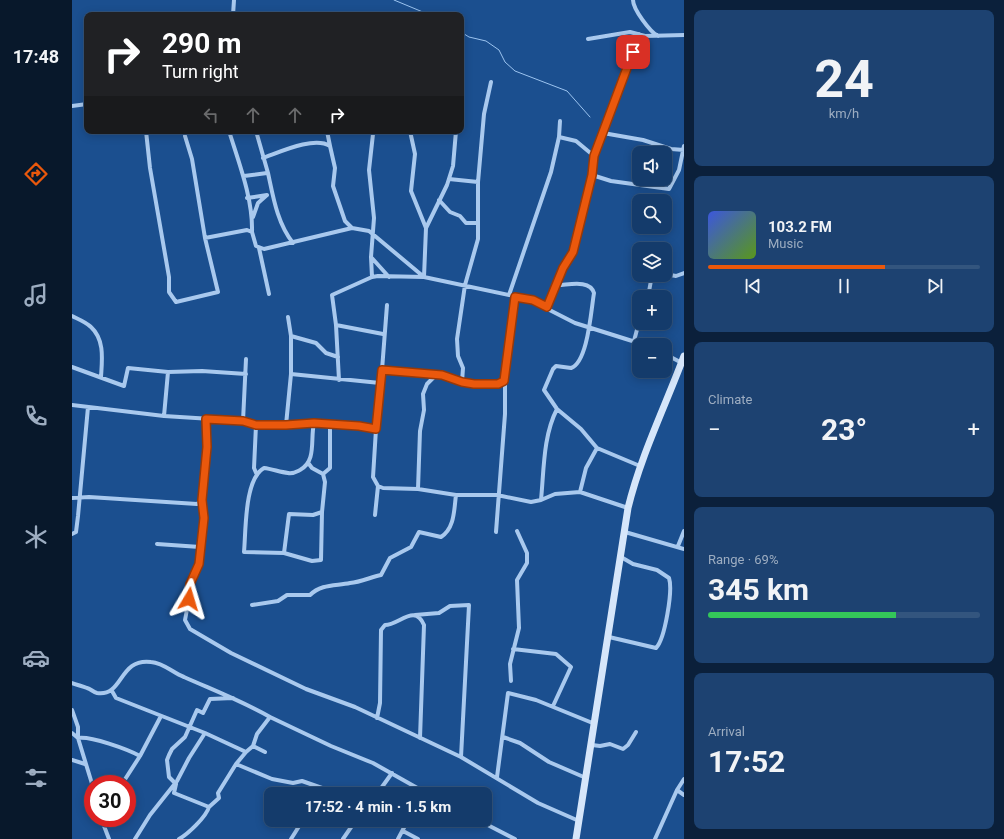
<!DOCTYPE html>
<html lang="en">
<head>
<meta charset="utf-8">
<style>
  body { margin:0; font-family:Roboto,sans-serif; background:#1d4271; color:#f1f3f6; height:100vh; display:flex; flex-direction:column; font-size:15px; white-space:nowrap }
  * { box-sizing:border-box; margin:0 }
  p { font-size:13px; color:#9dadc1 }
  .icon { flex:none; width:22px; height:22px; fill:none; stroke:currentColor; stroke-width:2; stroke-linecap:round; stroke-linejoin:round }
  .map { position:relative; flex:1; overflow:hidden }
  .drawer { display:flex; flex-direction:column; gap:10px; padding:10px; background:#0b203b; width:320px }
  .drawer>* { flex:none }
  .banner { position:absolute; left:12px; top:12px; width:380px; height:122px; border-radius:8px; box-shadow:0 2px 10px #0003,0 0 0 1px #33557e; background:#202124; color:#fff; overflow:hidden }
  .controls { position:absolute; left:560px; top:146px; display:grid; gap:8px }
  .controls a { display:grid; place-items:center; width:40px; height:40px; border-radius:8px; background:#143b6b; box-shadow:0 2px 10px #0003,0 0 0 1px #33557e; font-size:20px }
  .speed { position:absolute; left:12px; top:775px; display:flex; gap:8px; font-size:20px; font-weight:700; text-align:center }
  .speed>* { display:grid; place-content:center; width:52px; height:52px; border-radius:50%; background:#143b6b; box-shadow:0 2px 10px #0003,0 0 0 1px #33557e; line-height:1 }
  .speed .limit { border:6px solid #d22; background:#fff; color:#111 }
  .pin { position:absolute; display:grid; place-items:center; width:34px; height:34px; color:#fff; margin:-17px; border-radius:8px; box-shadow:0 2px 6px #0006 }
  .me { position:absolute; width:44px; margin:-22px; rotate:7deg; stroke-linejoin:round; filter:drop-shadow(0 0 3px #0008) }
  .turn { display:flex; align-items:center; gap:14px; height:84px; padding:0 12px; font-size:18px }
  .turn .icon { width:52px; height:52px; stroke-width:2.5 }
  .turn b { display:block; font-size:28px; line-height:34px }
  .lanes { display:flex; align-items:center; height:38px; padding:0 12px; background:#0003; justify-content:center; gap:20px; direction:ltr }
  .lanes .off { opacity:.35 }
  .big { font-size:30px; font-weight:700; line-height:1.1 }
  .drawer .widget { flex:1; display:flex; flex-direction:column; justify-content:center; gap:6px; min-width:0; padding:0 14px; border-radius:8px; background:#1d4271 }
  .drawer .dial { align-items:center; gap:0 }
  .dial b { font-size:52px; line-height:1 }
  .song { display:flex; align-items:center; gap:12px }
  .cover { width:48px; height:48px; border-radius:6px; background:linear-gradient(135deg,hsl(230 70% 55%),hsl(90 70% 35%)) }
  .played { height:4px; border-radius:2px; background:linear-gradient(90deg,#ea580c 65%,#33557e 65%) }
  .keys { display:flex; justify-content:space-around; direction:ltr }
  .heat { display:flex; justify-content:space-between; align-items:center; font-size:22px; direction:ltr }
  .charge { height:6px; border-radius:3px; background:linear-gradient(90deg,#34c759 69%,#33557e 0) }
  .trip { position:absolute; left:192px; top:787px; width:228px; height:40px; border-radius:8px; background:#143b6b; box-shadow:0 2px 10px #0003,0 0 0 1px #33557e; font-weight:700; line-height:40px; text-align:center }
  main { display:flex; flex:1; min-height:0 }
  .tabs { display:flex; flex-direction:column; width:72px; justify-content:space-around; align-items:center; background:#08182b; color:#9dadc1 }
  .tabs .icon { width:28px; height:28px }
  .tabs .current { color:#ea580c }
  .tabs b { font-size:18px; color:#f1f3f6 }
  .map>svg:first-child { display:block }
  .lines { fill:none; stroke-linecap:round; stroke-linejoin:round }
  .stream { stroke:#9cc4f0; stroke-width:1 }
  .minor { stroke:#a9c9ee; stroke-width:4 }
  .secondary { stroke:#d6e6fa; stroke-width:7 }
  .route-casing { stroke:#983908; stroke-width:10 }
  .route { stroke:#ea580c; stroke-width:7 }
</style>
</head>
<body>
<main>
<nav class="tabs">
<b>17:48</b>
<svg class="icon current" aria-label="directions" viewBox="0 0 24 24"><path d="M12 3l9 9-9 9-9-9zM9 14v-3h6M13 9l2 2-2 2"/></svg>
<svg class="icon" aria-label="music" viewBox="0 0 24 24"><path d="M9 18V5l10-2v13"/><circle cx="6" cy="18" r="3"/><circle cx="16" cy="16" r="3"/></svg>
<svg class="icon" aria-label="phone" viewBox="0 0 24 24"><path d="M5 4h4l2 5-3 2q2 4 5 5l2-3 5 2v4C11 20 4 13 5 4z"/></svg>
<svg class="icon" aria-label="climate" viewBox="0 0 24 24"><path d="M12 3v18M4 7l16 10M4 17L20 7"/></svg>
<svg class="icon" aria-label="car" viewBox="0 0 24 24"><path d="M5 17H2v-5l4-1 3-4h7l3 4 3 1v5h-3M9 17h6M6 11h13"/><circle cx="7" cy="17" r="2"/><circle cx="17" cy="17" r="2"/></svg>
<svg class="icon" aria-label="filters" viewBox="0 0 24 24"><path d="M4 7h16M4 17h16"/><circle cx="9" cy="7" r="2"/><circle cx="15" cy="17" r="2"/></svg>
</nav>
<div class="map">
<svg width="612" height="839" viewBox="0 0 612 839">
  <rect width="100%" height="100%" fill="#1b4f8f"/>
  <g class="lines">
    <!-- stream -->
    <path class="stream" d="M322,0l36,15
      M389,32l8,5 17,4 13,9 6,12 10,9 52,20 23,26"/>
    <!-- minor -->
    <path class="minor" d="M561,0c0,9 17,32 25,36
      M161,15l1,-15
      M516,39l42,-7 15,4 39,-1
      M0,106l15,-2
      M74,131l4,37 19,109v15l7,10 42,-10 -13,-54 -13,-79 -7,-23
      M157,131c10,32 24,68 23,101
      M184,131c4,14 8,28 12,42 5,23 9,50 25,70
      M255,131l3,15
      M299,131l2,3 -4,36 5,48 -3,39 18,20
      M338,131l5,23 -4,37 15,37 -2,49
      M531,133l40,7 28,9 13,1
      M487,137l17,4 18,15
      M191,158c17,-6 51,-22 67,-12l5,22 -2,18 12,35 7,7
      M520,175l19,6 58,8 10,-19 5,-24
      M172,176l23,-3
      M377,179l29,3 6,-68 7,-32
      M175,198l20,-3
      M367,200l11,12 10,4 6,7h12v-41
      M181,217l5,-14 9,-8
      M354,228l21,-43 6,-19 3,-35
      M133,238l42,-8 5,2 4,14 8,3 88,-21 17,3 55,46
      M187,248l10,46
      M299,257l1,20
      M593,274l11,2 8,-3
      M486,285c10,0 32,-6 36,8 -3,17 -6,69 -23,75l-15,-2 -3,3 -9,21 13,19 24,20 16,19 43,18
      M437,295l42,-123 8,-35 1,-16
      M576,297l4,-22
      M475,307l16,-38 10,-17 19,-77 2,-19 45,-118v-4
      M0,316c6,3 14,6 19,11 14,13 11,33 10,50
      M216,317l3,19
      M264,325l47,9
      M562,341l5,-19
      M593,354l17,9
      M0,367l52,19 4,-18 40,4 -4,44 79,5 13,4h30l28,-2 45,3 17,3 -3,48 5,9 5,2 35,1 38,6h41l34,7 10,-2 14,-6 25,-2 48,16
      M310,370l5,-65
      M96,372l34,-1 44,3
      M219,374l89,9
      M267,380l-3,-55 -4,-30 40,-18 6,-1 46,1 104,22 47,24 70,22
      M390,382l1,-14 -5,-12 -1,-17 8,-54 13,-46v-16
      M0,405l92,11
      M134,419l1,28 -5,53 2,18 -4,26 -1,19 -9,20 -1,16 -4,21 5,9 41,24 75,36 49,18 106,50 77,46 41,18
      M171,421l3,-62
      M184,425l-2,43 3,7
      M214,425l5,-51v-38l25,7 10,10 12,4
      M304,429l6,-59 60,5 20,7 12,2h24l6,-3
      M237,464l3,4 11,6 2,8 -3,30 -9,3 -24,-1 -5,39 -40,-1c2,-20 0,-73 20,-84 8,1 16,4 24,5 5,1 8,-1 12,-3 17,-9 10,-31 14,-47
      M251,474l7,-6v-43
      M346,489l2,-58 4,-21 -1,-16 4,-10 9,-9
      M508,492l6,-24 11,-20
      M0,498l17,-1 108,7 5,-4
      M469,500c3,-30 2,-64 16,-91
      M303,515l3,-29
      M424,532l9,-118v-45l10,-72
      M553,532l59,17
      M0,534l4,-2 2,-16 10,-109
      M85,544l43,3
      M606,546l6,-15
      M212,553l28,8 9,-1 1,-48
      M180,605l26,-4 9,-6h23c11,-11 25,-9 40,-12 11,-1 21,-6 31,-8l9,-17 21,-11 8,-15 22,5c14,-9 13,-28 15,-42
      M343,615l24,-2 11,-7 19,-1 -8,152
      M537,637l47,11c9,-9 17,-58 13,-70l-12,-8 -24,-6 -12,-7
      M441,649l43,5 15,13 -18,39
      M439,681l-1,-17 9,-36 -2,-48 10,-17v-10l-10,-22
      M0,683c5,2 10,3 15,5 4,1 6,4 10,5 27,4 21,-35 54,-31 13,1 22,11 33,15 29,13 58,24 86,40l-13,17 -4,12
      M40,691l4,7 89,35 41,19 7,-6 12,6
      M0,710l6,17v11c13,-2 49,11 62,18l-18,28
      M198,717l61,29 42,17 55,31
      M305,718l3,-15 1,-73 4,-5c14,0 30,-22 39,0l-4,113
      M0,733l6,5 15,49
      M431,737l17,6 29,19 37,16
      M520,745l8,1 10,-2 13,5 5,-4 8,-13
      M68,756l21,-40
      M0,760l13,4
      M164,764l10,-12
      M425,777l11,-84 28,7 59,24
      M104,784l-7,-7 -2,-17 2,-5 3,-6 13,-12 12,-27 6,3 7,-14 23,-1
      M104,784l-2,9 35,14c-3,10 -21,27 -30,32
      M605,790l7,5
      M305,794l15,-21
      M137,807l10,-9 -1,-5 18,-29 36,15 21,4 9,-2 20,7 -3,6
      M29,818l8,21
      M406,820l37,19
      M331,831l15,8
      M63,839l15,-24 27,-34 12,-23 16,-25
      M219,839l12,-19
      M271,839l13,-19
      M326,839l10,-19
      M583,839l22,-49 7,-11"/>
    <!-- secondary -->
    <path class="secondary" d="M504,839l52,-331c13,-53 37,-101 56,-152"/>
  </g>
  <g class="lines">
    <!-- route casing -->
    <g class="route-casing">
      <path id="route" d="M117,599l1,-15 9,-20 5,-46 -2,-18 5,-53 -1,-28 37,2 13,4h30l28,-2 45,3 17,3 6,-59 60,5 20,7 12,2h24l6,-3 11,-84 18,3 14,7 16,-39 10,-16 19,-77 2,-19 39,-104"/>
    </g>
    <!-- route -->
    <use href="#route" class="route"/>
  </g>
</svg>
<div class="controls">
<a><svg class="icon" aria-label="sound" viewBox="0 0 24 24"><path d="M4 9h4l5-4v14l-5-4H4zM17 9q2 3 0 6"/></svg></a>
<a><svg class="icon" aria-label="search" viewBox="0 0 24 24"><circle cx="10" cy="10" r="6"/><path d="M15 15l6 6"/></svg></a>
<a><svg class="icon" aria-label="layers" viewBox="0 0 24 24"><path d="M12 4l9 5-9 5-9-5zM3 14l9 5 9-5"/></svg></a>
<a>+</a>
<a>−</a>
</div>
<div class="speed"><div class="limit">30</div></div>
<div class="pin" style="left:561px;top:52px;background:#d93025"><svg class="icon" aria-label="arrive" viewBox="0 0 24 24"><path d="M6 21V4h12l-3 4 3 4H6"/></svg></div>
<svg class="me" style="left:117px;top:599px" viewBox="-20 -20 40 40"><path d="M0-17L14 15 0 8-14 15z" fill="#ea580c" stroke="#fff" stroke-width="4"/></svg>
<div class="trip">17:52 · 4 min · 1.5 km</div>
<div class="banner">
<div class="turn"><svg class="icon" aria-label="right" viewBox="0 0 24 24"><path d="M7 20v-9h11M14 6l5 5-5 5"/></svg><div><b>290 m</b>Turn right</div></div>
<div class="lanes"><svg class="icon off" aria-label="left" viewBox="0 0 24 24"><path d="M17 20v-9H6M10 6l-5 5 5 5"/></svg><svg class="icon off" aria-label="ahead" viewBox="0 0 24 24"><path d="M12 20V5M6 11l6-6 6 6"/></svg><svg class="icon off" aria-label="ahead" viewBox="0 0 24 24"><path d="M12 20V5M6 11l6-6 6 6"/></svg><svg class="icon" aria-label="right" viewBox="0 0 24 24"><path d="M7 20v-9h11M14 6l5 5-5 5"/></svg></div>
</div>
</div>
<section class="drawer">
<div class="widget dial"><b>24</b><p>km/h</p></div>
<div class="widget">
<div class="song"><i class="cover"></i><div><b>103.2 FM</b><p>Music</p></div></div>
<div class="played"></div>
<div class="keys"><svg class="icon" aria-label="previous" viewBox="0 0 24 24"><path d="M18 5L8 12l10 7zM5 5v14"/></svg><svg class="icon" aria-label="pause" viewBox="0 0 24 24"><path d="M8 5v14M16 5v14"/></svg><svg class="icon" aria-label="next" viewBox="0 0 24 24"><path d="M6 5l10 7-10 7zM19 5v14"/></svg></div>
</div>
<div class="widget"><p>Climate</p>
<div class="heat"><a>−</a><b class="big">23°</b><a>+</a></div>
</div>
<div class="widget"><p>Range · 69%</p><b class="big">345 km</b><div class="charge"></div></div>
<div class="widget"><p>Arrival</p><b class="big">17:52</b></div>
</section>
</main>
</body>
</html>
